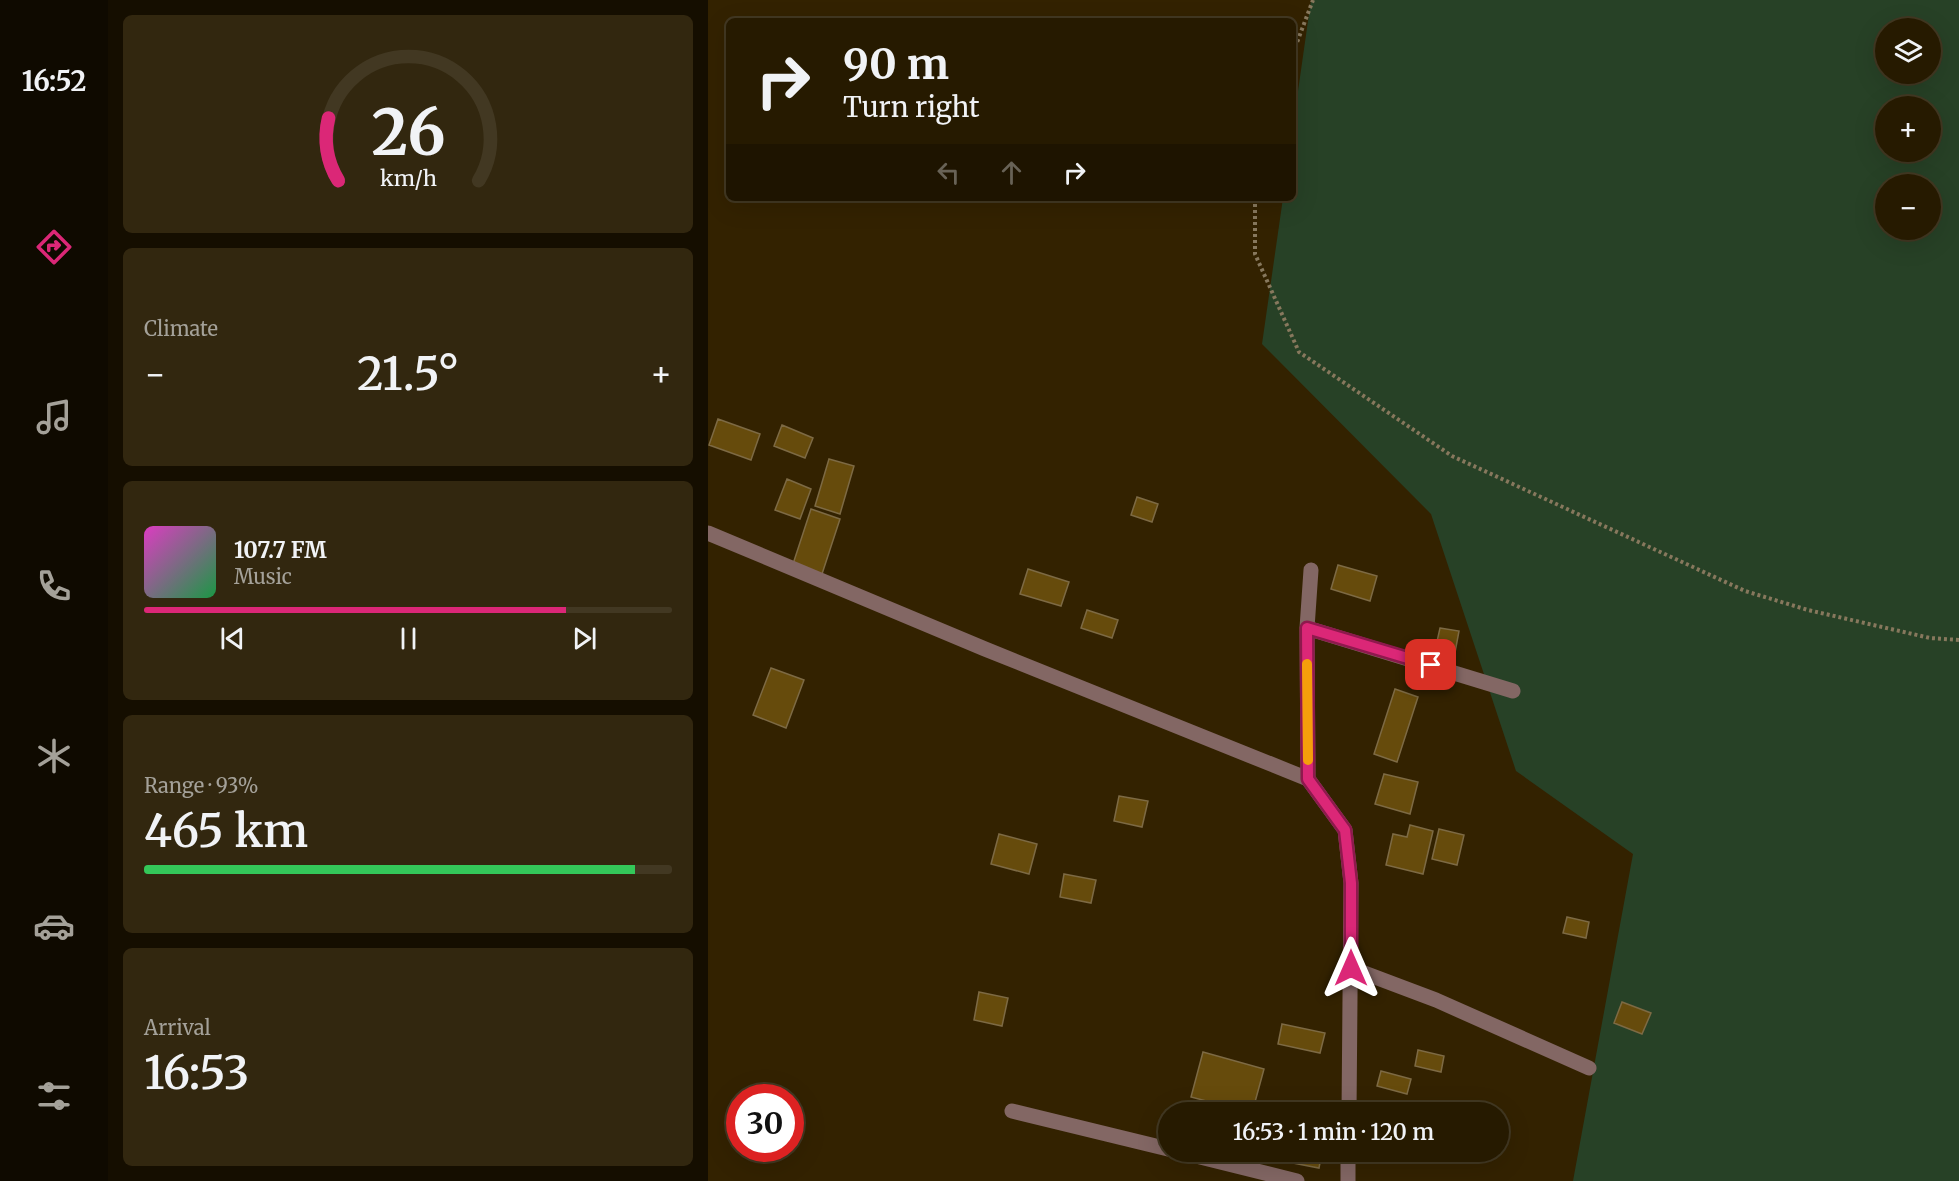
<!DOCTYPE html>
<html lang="en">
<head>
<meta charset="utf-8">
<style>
  body { margin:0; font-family:Merriweather,serif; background:#32270f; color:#f1f3f6; height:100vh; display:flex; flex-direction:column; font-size:22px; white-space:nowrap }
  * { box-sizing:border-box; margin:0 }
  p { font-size:20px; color:#a4a199 }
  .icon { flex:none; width:33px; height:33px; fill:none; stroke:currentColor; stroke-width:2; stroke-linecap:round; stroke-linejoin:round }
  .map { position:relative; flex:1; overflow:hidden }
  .side { display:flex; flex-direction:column; gap:15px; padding:15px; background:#150e00; width:600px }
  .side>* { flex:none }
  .hud { position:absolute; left:18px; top:18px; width:570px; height:183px; border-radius:9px; box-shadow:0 6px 24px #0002,0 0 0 2px #423822; background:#261a00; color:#f1f3f6; overflow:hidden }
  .controls { position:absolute; left:1167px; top:18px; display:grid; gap:12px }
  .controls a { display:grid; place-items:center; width:66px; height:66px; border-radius:50%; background:#261a00; box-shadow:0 6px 24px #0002,0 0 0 2px #423822; font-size:30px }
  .speed { position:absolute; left:18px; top:1084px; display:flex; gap:12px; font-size:30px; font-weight:700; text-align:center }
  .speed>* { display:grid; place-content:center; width:78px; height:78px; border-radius:50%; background:#261a00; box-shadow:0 6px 24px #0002,0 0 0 2px #423822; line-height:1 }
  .speed .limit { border:9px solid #d22; background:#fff; color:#111 }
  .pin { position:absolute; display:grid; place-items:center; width:51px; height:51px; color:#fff; margin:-26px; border-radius:12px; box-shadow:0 3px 9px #0006 }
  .me { position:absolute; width:66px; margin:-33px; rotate:0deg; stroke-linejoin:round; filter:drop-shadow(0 0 4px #0008) }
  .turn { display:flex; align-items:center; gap:21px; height:126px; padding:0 18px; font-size:27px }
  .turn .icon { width:78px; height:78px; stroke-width:2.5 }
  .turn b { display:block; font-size:42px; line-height:51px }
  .lanes { display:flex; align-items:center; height:57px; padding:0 18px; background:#0003; justify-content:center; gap:30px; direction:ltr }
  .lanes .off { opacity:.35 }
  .big { font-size:45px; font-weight:600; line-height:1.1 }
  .side .tile { flex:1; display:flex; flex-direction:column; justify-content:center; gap:9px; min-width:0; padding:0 21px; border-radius:9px; background:#32270f }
  .side .dial { align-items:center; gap:0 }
  .dial svg { height:156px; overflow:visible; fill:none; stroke:#423822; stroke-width:7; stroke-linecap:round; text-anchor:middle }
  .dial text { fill:#f1f3f6; stroke:none }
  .song { display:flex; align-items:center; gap:18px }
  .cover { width:72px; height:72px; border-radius:9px; background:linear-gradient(135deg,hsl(310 70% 55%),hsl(140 70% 35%)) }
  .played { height:6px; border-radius:3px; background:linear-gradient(90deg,#db2777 80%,#423822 80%) }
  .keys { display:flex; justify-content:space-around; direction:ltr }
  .heat { display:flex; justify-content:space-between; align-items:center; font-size:33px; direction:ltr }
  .charge { height:9px; border-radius:4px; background:linear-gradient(90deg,#34c759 93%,#423822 0) }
  .trip { position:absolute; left:450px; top:1102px; width:351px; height:60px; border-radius:30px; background:#261a00; box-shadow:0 6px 24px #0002,0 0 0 2px #423822; font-weight:600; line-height:60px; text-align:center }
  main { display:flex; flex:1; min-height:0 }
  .tab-bar { display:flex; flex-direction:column; width:108px; justify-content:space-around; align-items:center; background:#0f0a00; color:#a4a199 }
  .tab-bar .icon { width:42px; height:42px }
  .tab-bar .current { color:#db2777 }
  .tab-bar b { font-size:27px; color:#f1f3f6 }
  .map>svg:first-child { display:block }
  .green { fill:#274126; fill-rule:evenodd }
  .building { fill:#664b0c; stroke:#7d6a44; stroke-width:1.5 }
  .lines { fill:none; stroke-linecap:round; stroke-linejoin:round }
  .path { stroke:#87785d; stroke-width:4; stroke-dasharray:3 3; stroke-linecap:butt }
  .minor { stroke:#836764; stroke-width:15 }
  .route-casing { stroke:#8e194d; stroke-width:15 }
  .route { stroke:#db2777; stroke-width:10 }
  .slow { stroke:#f59e0b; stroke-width:10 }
</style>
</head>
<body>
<main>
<nav class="tab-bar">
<b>16:52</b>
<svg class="icon current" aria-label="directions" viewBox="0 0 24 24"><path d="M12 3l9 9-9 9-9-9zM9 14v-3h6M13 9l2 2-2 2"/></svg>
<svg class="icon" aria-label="music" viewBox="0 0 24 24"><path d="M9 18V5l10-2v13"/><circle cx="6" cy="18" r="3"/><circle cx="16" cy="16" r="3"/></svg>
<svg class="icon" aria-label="phone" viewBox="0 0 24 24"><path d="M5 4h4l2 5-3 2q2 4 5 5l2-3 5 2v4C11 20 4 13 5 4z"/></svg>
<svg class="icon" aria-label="climate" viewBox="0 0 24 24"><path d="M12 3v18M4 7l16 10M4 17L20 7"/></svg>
<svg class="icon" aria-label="car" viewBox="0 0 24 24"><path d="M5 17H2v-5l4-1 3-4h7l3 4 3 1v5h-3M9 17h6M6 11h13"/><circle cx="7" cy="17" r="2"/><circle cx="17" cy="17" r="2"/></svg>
<svg class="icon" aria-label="filters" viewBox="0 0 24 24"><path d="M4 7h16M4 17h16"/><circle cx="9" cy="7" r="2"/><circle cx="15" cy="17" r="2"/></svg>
</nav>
<section class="side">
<div class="tile dial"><svg viewBox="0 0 100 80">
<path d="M14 69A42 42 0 1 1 86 69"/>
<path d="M14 69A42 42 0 0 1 9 37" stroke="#db2777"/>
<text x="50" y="56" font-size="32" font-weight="700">26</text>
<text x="50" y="72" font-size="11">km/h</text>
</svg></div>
<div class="tile"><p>Climate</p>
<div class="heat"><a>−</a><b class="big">21.5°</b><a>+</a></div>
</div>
<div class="tile">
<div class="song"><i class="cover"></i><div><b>107.7 FM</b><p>Music</p></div></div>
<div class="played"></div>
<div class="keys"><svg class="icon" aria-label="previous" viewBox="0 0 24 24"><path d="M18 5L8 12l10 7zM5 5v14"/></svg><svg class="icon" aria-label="pause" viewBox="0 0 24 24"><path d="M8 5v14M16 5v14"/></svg><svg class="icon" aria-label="next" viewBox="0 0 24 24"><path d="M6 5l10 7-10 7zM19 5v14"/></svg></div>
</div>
<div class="tile"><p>Range · 93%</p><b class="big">465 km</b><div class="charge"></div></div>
<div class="tile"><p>Arrival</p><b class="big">16:53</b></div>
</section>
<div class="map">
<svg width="1251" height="1181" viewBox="0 0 1251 1181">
  <rect width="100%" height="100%" fill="#320"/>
  <!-- green -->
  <path class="green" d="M603,0h648v1181h-386l60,-327 -117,-83 -85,-257 -169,-170 21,-146h10v-72zM1178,28h44v46h-44zM1178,106h44v46h-44zM1178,184h44v46h-44z"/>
  <!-- building -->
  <path class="building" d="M10,419l42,15 -9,26 -42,-15z
    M74,425l31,13 -8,20 -31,-12z
    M121,459l25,7 -14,48 -25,-8z
    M79,479l24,10 -11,30 -25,-9z
    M429,497l21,7 -6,18 -21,-7z
    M103,509l29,10 -19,58 -29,-10z
    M630,565l39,11 -7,25 -39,-12z
    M320,569l41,13 -8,24 -41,-12z
    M379,610l31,10 -6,18 -31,-10z
    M732,628l19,3 -5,27 -20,-3z
    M63,668l33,12 -18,48 -33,-13z
    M687,689l23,8 -21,65 -23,-8z
    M676,774l34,8 -8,32 -35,-10z
    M411,796l29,5 -6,26 -28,-6z
    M702,825l23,6 -10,43 -37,-9 7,-31 14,3z
    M731,829l25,6 -7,30 -25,-6z
    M291,834l38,10 -8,30 -38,-10z
    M356,874l32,6 -5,23 -31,-6z
    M859,917l22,5 -3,16 -23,-5z
    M271,992l29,6 -6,28 -28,-6z
    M914,1002l29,11 -9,21 -28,-11z
    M574,1024l43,9 -5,20 -42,-9z
    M710,1050l26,6 -3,16 -26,-6z
    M495,1052l61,17 -12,44 -61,-16z
    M673,1071l30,8 -4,15 -30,-8z
    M571,1152h43l-3,16 -42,-8z"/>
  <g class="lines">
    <!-- path -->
    <path class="path" d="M585,53l20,-53
      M547,198v56l44,98 153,104 293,135 63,19 122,28 29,2"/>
    <!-- minor -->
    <path class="minor" d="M0,533l277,116 323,130 37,51 6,53 -2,230
      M599,628l206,63
      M600,779l-1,-151 4,-58
      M643,968l85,32 153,68
      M304,1111l156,38
      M472,1152l117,29
      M640,1181v-29"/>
  </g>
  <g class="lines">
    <!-- route casing -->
    <g class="route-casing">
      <path id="route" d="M643,968v-85l-6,-53 -37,-51 -1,-151 124,37"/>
    </g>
    <!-- route -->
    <use href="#route" class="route"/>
    <!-- slow -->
    <path class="slow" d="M599,664l1,96"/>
  </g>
</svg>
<div class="controls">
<a><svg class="icon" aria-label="layers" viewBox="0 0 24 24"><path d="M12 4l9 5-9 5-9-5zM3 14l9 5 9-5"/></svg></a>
<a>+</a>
<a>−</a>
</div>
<div class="speed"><div class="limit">30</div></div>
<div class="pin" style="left:723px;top:665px;background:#d93025"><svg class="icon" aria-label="arrive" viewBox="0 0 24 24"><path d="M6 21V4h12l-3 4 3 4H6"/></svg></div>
<svg class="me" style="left:643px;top:968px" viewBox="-20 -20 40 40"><path d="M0-17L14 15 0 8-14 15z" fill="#db2777" stroke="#fff" stroke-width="4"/></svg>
<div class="trip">16:53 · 1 min · 120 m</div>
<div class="hud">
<div class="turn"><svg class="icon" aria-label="right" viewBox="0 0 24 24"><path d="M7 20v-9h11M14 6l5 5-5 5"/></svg><div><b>90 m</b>Turn right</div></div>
<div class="lanes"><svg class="icon off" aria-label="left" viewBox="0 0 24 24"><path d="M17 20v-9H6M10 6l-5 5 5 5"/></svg><svg class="icon off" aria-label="ahead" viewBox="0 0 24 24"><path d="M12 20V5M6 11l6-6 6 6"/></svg><svg class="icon" aria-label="right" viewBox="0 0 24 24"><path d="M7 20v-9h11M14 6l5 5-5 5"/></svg></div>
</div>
</div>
</main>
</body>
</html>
